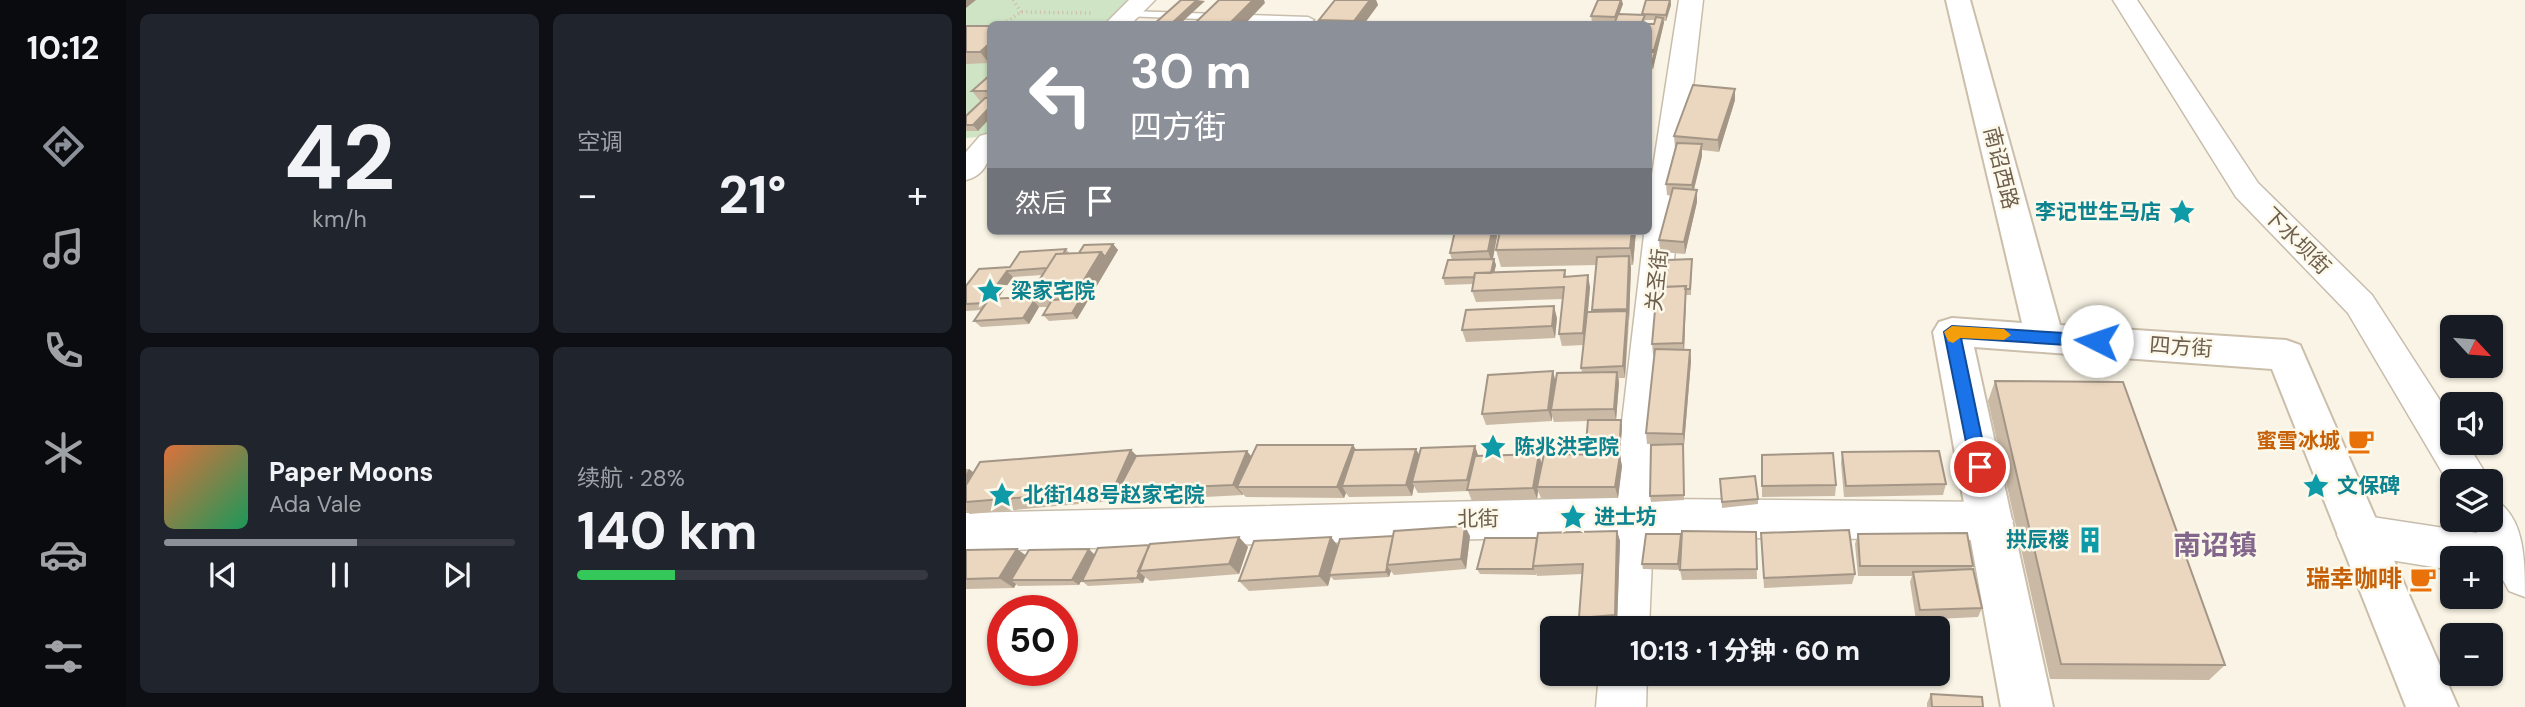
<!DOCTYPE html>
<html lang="zh">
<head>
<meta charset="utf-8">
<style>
  body { margin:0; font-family:"DM Sans","Noto Sans SC",sans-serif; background:#20242c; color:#f1f3f6; height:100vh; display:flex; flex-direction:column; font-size:26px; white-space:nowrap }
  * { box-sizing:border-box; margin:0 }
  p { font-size:23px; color:#9ea1a6 }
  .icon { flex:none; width:38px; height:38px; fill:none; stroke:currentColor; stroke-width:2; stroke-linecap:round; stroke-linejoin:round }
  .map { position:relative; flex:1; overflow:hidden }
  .panel { display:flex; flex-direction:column; gap:14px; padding:14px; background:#0d0f14; width:840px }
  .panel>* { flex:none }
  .top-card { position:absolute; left:21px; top:21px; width:665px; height:214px; border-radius:10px; box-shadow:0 2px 5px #0004; background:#8c9099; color:#fff; overflow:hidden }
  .needle { width:46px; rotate:116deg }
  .tools { position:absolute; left:1474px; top:315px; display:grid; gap:14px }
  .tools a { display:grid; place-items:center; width:63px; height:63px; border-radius:10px; background:#171b24; box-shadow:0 2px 5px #0004; font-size:35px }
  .speed { position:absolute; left:21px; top:595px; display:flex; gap:14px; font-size:35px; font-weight:700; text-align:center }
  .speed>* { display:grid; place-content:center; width:91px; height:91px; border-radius:50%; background:#171b24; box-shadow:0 2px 5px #0004; line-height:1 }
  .speed .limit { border:10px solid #d22; background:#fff; color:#111 }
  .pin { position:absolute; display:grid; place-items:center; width:60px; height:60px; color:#fff; margin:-30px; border:4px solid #fff; border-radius:50%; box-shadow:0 2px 7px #0007 }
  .me { position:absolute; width:77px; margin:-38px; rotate:274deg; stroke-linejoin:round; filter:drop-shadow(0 0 5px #0008) }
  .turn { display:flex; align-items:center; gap:24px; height:147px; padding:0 28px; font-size:32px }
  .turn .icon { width:91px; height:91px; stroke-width:2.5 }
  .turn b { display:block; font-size:49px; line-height:60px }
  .then { display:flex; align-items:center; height:66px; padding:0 28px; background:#0003; gap:14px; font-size:26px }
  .big { font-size:52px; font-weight:700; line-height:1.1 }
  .panel .tile { flex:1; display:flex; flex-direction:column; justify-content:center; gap:10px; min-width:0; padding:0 24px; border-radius:10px; background:#20242c }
  .panel .dial { align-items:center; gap:0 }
  .dial b { font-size:91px; line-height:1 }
  .song { display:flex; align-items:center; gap:21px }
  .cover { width:84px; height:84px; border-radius:10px; background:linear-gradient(135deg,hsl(20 70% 55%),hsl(150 70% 35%)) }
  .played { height:7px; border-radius:4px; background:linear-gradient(90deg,#8c9099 55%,#363941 55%) }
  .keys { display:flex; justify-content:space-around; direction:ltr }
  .heat { display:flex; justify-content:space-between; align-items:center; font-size:38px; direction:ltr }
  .charge { height:10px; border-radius:5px; background:linear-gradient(90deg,#34c759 28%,#363941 0) }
  .panel .tiles { flex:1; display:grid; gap:14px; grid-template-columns:repeat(2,1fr) }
  .trip { position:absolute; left:574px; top:616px; width:410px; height:70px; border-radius:10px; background:#171b24; box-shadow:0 2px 5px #0004; font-weight:700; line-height:70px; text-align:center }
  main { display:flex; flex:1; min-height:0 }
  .menu { display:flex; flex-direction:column; width:126px; justify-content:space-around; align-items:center; background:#090b0e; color:#9ea1a6 }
  .menu .icon { width:49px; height:49px }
  .menu .selected { color:#8c9099 }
  .menu b { font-size:32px; color:#f1f3f6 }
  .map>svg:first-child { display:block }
  .green { fill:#cee4c5 }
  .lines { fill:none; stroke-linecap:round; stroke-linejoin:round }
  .lane-casing { stroke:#c8bdac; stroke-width:3 }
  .street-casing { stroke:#c8bdac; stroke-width:3 }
  .secondary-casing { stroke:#cbbeab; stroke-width:4 }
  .path { stroke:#cfbaa4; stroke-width:3.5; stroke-dasharray:1 3.5; stroke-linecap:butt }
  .lane { fill:#fff; fill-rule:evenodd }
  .street { fill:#fff; fill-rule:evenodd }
  .secondary { fill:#fff; fill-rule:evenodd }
  .wall { fill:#cab9a5; fill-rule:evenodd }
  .shaded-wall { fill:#a49686 }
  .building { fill:#ebd7c0; stroke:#a49686; stroke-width:2 }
  .route { fill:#1a73e8; stroke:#114b97; stroke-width:2 }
  .slow { fill:#f59e0b }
  .labels { text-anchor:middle; stroke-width:5; stroke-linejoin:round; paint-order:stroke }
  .street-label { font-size:21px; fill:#6e5e4d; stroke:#fcf8ea }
  .culture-label { font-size:21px; font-weight:bold; fill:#0d838f; stroke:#fcf8ea; text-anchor:start }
  .food-label { font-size:21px; font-weight:bold; fill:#c56008; stroke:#fcf8ea; text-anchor:end }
  .near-food-label { font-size:24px; font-weight:bold; fill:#c56008; stroke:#fcf8ea; text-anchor:end }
  .district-label { font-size:28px; font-weight:bold; fill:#83668b; stroke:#fcf8ea }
</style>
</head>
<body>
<main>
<nav class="menu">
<b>10:12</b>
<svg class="icon selected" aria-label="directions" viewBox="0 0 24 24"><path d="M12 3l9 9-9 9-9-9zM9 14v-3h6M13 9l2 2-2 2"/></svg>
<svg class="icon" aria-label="music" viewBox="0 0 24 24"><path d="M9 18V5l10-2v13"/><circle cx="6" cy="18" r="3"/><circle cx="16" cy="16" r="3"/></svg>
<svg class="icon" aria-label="phone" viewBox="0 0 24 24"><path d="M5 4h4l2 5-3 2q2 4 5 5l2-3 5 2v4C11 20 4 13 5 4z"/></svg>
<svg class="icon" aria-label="climate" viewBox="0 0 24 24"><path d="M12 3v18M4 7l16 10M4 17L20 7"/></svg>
<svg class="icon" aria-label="car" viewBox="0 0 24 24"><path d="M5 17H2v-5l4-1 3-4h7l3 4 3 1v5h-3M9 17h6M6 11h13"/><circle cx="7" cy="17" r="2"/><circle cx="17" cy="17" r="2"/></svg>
<svg class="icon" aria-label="filters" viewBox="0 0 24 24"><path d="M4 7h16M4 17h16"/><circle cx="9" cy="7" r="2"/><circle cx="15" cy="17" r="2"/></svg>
</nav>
<section class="panel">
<div class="tiles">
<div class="tile dial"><b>42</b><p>km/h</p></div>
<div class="tile"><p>空调</p>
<div class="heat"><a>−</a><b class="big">21°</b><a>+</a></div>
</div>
<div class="tile">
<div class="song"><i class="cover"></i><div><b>Paper Moons</b><p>Ada Vale</p></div></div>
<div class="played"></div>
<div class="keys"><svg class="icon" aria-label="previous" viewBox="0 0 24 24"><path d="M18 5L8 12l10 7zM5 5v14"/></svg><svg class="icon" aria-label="pause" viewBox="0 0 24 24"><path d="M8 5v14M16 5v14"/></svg><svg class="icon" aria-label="next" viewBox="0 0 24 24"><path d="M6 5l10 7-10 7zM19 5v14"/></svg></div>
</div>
<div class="tile"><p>续航 · 28%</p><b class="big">140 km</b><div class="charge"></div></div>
</div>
</section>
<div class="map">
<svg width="1559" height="707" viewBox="0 0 1559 707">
  <rect width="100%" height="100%" fill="#f9f4e5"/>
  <!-- green -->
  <path class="green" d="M0,0h169l-26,24h-119v112l-24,2z"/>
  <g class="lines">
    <!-- lane casing -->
    <g class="lane-casing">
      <path id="lane" d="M162,11l180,6 6,3 -6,3 -184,-7v-4z"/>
    </g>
    <!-- street casing -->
    <g class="street-casing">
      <path id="street" d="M163,0h26l-24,24h-26z
        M713,0h24l-27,235 -21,264 336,3 15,6 7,13 -7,13 -15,6 -338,-3 -4,91h-46l7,-92 -644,15v-38l647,-15 31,-263v-4h4v-31z
        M1147,0h24l121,183 114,112 80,124v24h15l23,38h-38v8l-104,-176 -112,-116z
        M24,133c2,21 -1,41 -24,47v-28l14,-16z
        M1524,497c35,16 35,63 35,100l-16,-6 -7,-13 -12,-2v-18h-38v12l-93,-15 -15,-6 -7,-14 7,-14 15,-6 118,18 -7,-13h20z
        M633,674h48l-1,33h-50z"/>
    </g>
    <!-- secondary casing -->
    <g class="secondary-casing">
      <path id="secondary" d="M980,0h24l90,325 226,15 14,5 158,362h-52l-134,-338 -298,-22 79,360h-52l-68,-375 6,-10 13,-4 70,5z"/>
    </g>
    <!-- path -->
    <path class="path" d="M47,0l8,12
      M37,24l18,-12 71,1"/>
    <!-- lane -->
    <use href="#lane" class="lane"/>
    <!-- street -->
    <use href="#street" class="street"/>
    <!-- secondary -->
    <use href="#secondary" class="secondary"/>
  </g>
  <!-- wall -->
  <path class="wall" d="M369,0h41l2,5 -14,19h-43l-2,-4z
    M632,0h24l1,4 -4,10 23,1 29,-15v5l-5,16h-2l-11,48h-5v-45h6l1,-4h-10l-1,4h-38l1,-1 -15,-1 -1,-6z
    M0,26l23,37 -23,1z
    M24,75v43l-12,13h-12v-6l15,-23 -9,-11z
    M769,100l-16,52 -17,-2v6l-8,34 3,12 -12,52 -25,-2 -1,-12 12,-44 -4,-1 -1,-11 10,-36h-1l-1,-12z
    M489,231h43l-5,28h1l2,6 -2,7 71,-2 1,6 24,11 -2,25h5l3,-47 -95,2 -5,-17 4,-19h136l-3,34h-2l-2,56 -4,57h-6v5l-3,37 6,6 -2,30 2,10 -4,32h-77l-3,-7 -1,8 -65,2 -4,-10 -50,2 -4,-7 -2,10 -63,1 -3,-4 -2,5 -98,-1 -3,-3v1l-114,6 -3,-4 -2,3 -154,14 -4,-3v-42h3l5,4 157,-23 6,6h114l102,-11 3,5 63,5 56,-9 3,10 64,7 43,-8 3,-34 -34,1 -2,-6v5l-66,4 -4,-11 73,-33 27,-9 -1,-4 3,-23 -22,1 -3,-12 4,-35 -87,3 -4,-11 1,-7 -28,1 -2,-7 9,-18 -2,-7z
    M147,244l5,6 -41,69 -28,2 -6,-6 5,-8h-9l-10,17 -48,3 -7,-6 8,-11 -16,1v-25l44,-19 56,-18 4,5 9,-1zM76,275l-13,21 1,1 -32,2 15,-22z
    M726,259l-1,36h-5l-2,55h6l1,11 -7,84h-1l1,55 -33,2 -1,-6 20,-51 -23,-1 -1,-11 9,-78h-2l-1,-11 14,-57z
    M591,318l-2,20 -89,4 -4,-12z
    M1029,381l230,284 -16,15 -159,-1 -62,-278z
    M876,452l104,32 -3,11 -99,2 -3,-34z
    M796,455l74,30 -1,11 -73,1z
    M754,479l38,20v5l-36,4z
    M651,531l3,10 -3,84 -35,2 -3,-9 3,-44 -45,2 -1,-3v2l-56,-1 -3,-5 60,-31z
    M790,532l1,47 -75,1 -2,-10z
    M795,533l94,41 -3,10 -88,4z
    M715,534v5l-2,31 -36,-1 -1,-5z
    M892,534l115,32 -2,3 11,39 -4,9 -62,3 -6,-38 2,-6h-54l-3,-32z
    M504,536l-4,33 -72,6 -3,-4 -2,6 -55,3 -4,-4 -2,10 -79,5 -10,-10 99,-35z
    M282,547l-9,27 -89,7 -5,-4 -2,6 -55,3 -6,-5 7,-14 -10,18 -61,1 -2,-2 -2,4 -48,1v-39l60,5 69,-1z
    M965,694l52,13h-56v-4z"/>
  <!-- shaded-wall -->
  <path class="shaded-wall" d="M0,0h10l-10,8z
    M231,0l8,1 -25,23h-9z
    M287,0h11l1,3 -20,21h-16z
    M404,0h6l2,5 -14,19h-8l-2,-3z
    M655,0l2,4 -7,19 -1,-6z
    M704,0l1,5 -5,16v-6z
    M697,18l1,5 -11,46 -1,-6 3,-9 -1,-4z
    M24,43v19l-1,1 -9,-11z
    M769,89v11l-16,52 -1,-12z
    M24,107v11l-12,13 -5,-6z
    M736,144v12l-10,41v-12z
    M731,190v12l-12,52 -1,-12z
    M526,231h6l-6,32 -4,-12z
    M666,231h4l-3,34 -3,-17z
    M147,244l5,6 -32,54 -10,-11 25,-41z
    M663,256l2,12 -2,53 -2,-12z
    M528,259l2,6 -4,18 -2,-6z
    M41,271l6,6 -23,32 -6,-6z
    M622,275l2,12 -5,57 -2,-11z
    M720,286v12l-2,57 -1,-12z
    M115,298l5,6 -9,15 -5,-6z
    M68,301l5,6 -10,17 -6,-6z
    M588,306l3,12 -2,20 -3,-12z
    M661,311l1,12 -3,55 -2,-12z
    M724,350l1,11 -7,84 -1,-11z
    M587,371l3,12 -5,27 1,6v5l-4,-11z
    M651,372l2,11 -3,38 -2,-12z
    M655,420l1,6 -2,30 2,10 -4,32 -3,-11z
    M387,445l7,11 -18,30 4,7 -2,5 -7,-11z
    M509,446l4,12 -7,33 -5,-11z
    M450,449l6,11 -10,22 2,4 -2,10 -6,-11z
    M165,450l11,11 -24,29 8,7 -2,3 -11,-10z
    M281,451l9,11 -19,25 6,7v1l-10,-10z
    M573,454l3,11 -5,22 1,4 -1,8 -4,-11z
    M3,469l14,11 -17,22v-28z
    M499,526l5,10 -4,33 -5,-10z
    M651,531l3,10 -3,84 -2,-10z
    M715,534v5l-2,31 -1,-6z
    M273,537l9,10 -9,27 -10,-10z
    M365,537l8,10 -11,39 -9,-10z
    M51,549l14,10 -20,21 5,4 -2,4 -15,-10z
    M123,549l6,6 -16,30 -7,-5z
    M421,566l4,5 -2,6 -3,-5z
    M173,572l6,5 -2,6 -6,-5z"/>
  <!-- building -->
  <path class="building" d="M215,0h16l-26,24h-17z
    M253,0h34l-24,24 -34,-1z
    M369,0h35l-16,21 -35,-1z
    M632,0h23l-6,17 -24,-1z
    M680,0h24l-4,15 -24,-1z
    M652,14l27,1 -3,7h-4l-1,2h-31l1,-2h8z
    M690,17l7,1 -9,32h-6v-26h6z
    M0,26h24v17l-10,9h-14z
    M682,52h7l-3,11h-4z
    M24,75v16h-18z
    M727,85l42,4 -17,51 -44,-4z
    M19,98h5v9l-17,18h-7v-9z
    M711,143l25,1 -10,41 -26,-1z
    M707,188l24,2 -13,52 -25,-2z
    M489,231h37l-4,20 -38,2z
    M534,231h132l-2,17 -134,2z
    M147,244l-8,13 -4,-5 -22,1 5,-8z
    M100,249l-3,5h-7l-9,14 -40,3 -23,32 -18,1v-18l13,-17 31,-2 10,-15z
    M135,252l-25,41 -47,3 27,-42z
    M663,256l-2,53 -35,1 5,-53z
    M528,259l-3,14h-16l-1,4 -31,1 5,-18z
    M726,259l-2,30h-5l1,-3 -20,1 2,-27z
    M599,270l-1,7 24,-2 -5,58 -24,1 5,-47 -92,4 3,-18z
    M720,286l-3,57 -31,1 5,-57z
    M64,297l4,4 -11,17 -49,3 15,-22z
    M115,298l-9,15 -29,2 9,-15z
    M588,306l-2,20 -90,4 4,-20z
    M661,311l-4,55 -42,2 6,-56z
    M689,349l35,1 -7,84 -37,-1z
    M587,371l-5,39 -66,4 6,-39z
    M651,372l-3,37 -63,1 6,-37z
    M1029,381l128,1 102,283 -164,-1z
    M622,420h33l-2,34 -34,1z
    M717,444l1,51 -34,1 1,-51z
    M291,445h96l-16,42h-100z
    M509,446l-8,34 -55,2 9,-34z
    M450,449l-10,36 -64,1 12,-36z
    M165,450l-18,40 -147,12v-17l14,-23z
    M281,451l-14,34 -115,5 18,-34z
    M973,451l7,33 -100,2 -4,-34z
    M867,453l3,32 -74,1v-31z
    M573,454l-6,34 -66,2 8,-34z
    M578,454l76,1 -5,32h-78z
    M789,476l3,23 -36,3 -2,-23z
    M499,526l-4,33 -74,6 7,-34z
    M883,530l6,44 -91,4 -3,-45z
    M651,531l-2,84 -36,3 4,-54 -50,2 5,-33z
    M716,531l74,1 1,37 -77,1z
    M1001,533l6,33h-113l-2,-32z
    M680,534h35l-3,30h-36z
    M427,536l-7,36 -57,3 11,-36z
    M273,537l-10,27 -91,7 12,-27z
    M365,537l-12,39 -80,5 15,-40z
    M519,538h52l-4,28v3h-56z
    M183,545l-12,33 -55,3 16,-33z
    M51,549l-18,29 -33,1v-29z
    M123,549l-17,31h-61l18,-30z
    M1007,569l9,39 -62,2 -7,-38z
    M965,694l51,3 1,10h-51z"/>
  <!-- route -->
  <path class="route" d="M986,326l145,9 8,6 -8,6 -136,-9 27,129 -2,5 -6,3 -7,-3 -2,-5 -27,-135z"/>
  <!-- slow -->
  <path class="slow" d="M986,326l52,3 7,6 -7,5 -44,-2 -7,5 -5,-2 -4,-9z"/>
  <!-- icons -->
  <defs>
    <g id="sight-bare" transform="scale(2.1)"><path d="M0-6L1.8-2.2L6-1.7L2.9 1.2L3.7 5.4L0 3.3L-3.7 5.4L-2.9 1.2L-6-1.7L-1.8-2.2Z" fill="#0f9aa8" stroke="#fcf8ea" stroke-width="2.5" paint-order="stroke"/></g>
    <g id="cafe-bare" transform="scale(2.1)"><path d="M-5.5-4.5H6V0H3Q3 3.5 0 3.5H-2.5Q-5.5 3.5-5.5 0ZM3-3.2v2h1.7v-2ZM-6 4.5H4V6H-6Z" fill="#e8710a" stroke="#fcf8ea" stroke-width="2.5" paint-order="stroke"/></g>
    <g id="building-bare" transform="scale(2.1)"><path d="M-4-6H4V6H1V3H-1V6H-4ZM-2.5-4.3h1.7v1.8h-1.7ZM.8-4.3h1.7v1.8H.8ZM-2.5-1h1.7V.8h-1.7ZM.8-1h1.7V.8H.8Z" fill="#0f9aa8" stroke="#fcf8ea" stroke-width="2.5" paint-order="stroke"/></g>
  </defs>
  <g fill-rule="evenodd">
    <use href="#sight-bare" x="1216" y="212"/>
    <use href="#sight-bare" x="24" y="291"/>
    <use href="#cafe-bare" x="1395" y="441"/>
    <use href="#sight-bare" x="527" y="447"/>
    <use href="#sight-bare" x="1350" y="486"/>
    <use href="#sight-bare" x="36" y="495"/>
    <use href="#sight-bare" x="607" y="517"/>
    <use href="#building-bare" x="1124" y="540"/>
    <use href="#cafe-bare" x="1457" y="579"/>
  </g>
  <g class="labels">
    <!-- street labels -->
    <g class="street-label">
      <text transform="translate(1035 168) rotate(76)" y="7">南诏西路</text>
      <text transform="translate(1331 241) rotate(45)" y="7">下水坝街</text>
      <text transform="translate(691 280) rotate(-84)" y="7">关圣街</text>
      <text transform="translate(1215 347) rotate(4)" y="7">四方街</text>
      <text transform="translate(512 519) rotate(-1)" y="7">北街</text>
    </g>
    <!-- culture labels -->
    <g class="culture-label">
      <text x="1195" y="219" text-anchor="end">李记世生马店</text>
      <text x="45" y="298">梁家宅院</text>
      <text x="548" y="454">陈兆洪宅院</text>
      <text x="1371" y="493">文保碑</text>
      <text x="57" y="502">北街148号赵家宅院</text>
      <text x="628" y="524">进士坊</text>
      <text x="1103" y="547" text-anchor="end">拱辰楼</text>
    </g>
    <!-- food labels -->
    <g class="food-label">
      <text x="1374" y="448">蜜雪冰城</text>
    </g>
    <!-- near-food labels -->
    <g class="near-food-label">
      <text x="1436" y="587">瑞幸咖啡</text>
    </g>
    <!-- district labels -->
    <g class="district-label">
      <text x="1249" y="555">南诏镇</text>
    </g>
  </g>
</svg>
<div class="tools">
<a><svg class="needle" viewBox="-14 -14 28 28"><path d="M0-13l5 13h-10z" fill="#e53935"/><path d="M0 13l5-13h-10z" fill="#9ea1a6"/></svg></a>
<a><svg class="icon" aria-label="sound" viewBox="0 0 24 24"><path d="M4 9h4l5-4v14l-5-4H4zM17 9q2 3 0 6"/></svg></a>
<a><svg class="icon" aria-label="layers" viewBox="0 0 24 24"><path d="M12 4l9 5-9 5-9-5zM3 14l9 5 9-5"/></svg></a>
<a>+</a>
<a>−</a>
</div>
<div class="speed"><div class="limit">50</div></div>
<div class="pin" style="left:1014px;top:467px;background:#d93025"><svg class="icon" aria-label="arrive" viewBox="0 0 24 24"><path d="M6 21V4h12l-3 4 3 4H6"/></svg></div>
<svg class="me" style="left:1131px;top:341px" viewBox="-20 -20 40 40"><circle r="19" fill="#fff"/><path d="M0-13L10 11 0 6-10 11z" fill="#1a73e8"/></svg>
<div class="trip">10:13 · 1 分钟 · 60 m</div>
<div class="top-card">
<div class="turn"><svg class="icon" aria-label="left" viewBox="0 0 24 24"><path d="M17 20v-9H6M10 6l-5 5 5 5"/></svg><div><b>30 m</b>四方街</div></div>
<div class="then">然后<svg class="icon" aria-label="arrive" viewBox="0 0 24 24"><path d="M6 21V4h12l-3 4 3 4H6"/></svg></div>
</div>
</div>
</main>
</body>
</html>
